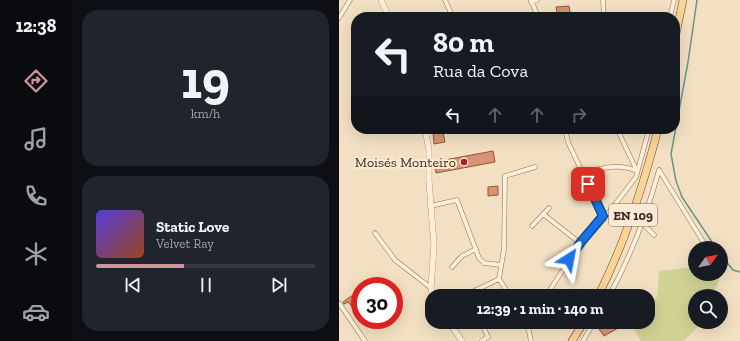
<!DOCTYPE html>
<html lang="pt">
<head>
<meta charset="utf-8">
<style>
  body { margin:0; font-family:"Zilla Slab",serif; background:#20242c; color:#f1f3f6; height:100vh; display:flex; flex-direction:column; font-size:15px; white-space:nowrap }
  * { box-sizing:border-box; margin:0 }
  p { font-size:13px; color:#9ea1a6 }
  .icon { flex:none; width:22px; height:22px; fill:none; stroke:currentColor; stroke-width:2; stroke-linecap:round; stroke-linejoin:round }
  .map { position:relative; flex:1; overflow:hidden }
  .details { display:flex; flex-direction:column; gap:10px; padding:10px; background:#0d0f14; width:267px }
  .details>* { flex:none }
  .hud { position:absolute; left:12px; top:12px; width:329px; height:122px; border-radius:16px; box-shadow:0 4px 16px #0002; background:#171b24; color:#f1f3f6; overflow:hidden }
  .needle { width:26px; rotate:57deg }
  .fabs { position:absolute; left:349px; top:241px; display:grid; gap:8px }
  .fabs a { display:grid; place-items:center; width:40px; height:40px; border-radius:50%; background:#171b24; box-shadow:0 4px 16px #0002; font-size:20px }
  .speed { position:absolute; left:12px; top:277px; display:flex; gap:8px; font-size:20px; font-weight:700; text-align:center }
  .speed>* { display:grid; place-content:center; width:52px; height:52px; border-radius:50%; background:#171b24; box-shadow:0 4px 16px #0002; line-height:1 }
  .speed .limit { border:6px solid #d22; background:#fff; color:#111 }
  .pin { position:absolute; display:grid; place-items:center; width:34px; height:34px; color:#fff; margin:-17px; border-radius:8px; box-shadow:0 2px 6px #0006 }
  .me { position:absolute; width:44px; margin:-22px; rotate:34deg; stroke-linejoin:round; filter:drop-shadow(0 0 3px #0008) }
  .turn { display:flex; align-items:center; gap:14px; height:84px; padding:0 16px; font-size:18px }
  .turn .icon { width:52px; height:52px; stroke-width:2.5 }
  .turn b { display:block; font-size:28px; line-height:34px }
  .lanes { display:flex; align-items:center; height:38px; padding:0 16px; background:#0003; justify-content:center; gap:20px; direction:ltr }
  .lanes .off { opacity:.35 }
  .details .widget { flex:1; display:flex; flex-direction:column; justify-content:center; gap:6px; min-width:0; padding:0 14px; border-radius:16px; background:#20242c }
  .details .dial { align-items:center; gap:0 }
  .dial b { font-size:52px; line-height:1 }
  .song { display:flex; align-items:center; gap:12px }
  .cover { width:48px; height:48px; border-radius:6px; background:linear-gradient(135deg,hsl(250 70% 55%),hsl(20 70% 35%)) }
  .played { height:4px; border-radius:2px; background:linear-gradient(90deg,#cf949b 40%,#363941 40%) }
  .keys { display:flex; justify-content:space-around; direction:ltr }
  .trip { position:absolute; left:86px; top:289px; width:230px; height:40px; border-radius:16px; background:#171b24; box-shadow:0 4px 16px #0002; font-weight:800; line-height:40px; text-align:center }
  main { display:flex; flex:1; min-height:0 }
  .tabs { display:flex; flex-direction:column; width:72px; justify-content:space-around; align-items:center; background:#090b0e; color:#9ea1a6 }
  .tabs .icon { width:28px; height:28px }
  .tabs .selected { color:#cf949b }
  .tabs b { font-size:18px; color:#f1f3f6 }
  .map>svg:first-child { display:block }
  .green { fill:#d0d394 }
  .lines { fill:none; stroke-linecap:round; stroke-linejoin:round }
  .stream { stroke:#6a9587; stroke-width:1.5 }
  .building { fill:#d69474; stroke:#92553a }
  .minor-casing { stroke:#8f7057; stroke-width:5 }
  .tertiary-casing { stroke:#8f7057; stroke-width:6 }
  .primary-casing { stroke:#5d3e2b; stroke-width:8 }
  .minor { stroke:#fceed7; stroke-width:4 }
  .tertiary { stroke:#fceed7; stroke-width:5.5 }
  .primary { stroke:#fad396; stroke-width:7 }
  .route-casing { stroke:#114b97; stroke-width:10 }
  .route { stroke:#1a73e8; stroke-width:7 }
  .poi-dot { fill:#a61f2b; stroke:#f9ebd3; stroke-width:1.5 }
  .labels { text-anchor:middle; stroke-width:4; stroke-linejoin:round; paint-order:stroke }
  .shield { fill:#f9ebd3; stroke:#766454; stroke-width:1 }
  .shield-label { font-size:13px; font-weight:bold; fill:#3e2a1d }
  .poi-label { font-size:14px; fill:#3e2a1d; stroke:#f9ebd3; text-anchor:end }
</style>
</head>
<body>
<main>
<nav class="tabs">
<b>12:38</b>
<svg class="icon selected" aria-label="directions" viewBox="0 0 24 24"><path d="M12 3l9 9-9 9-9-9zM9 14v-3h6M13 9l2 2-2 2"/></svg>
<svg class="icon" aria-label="music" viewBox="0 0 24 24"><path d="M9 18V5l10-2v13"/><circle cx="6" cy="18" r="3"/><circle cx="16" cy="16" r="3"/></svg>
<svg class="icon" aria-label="phone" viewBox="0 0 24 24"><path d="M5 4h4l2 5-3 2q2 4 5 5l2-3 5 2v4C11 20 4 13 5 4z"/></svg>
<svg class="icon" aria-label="climate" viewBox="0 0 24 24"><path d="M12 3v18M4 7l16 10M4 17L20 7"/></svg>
<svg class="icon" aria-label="car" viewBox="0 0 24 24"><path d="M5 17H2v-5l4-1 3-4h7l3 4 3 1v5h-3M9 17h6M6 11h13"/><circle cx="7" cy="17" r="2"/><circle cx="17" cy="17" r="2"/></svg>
</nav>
<section class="details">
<div class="widget dial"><b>19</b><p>km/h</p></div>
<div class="widget">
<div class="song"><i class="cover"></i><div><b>Static Love</b><p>Velvet Ray</p></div></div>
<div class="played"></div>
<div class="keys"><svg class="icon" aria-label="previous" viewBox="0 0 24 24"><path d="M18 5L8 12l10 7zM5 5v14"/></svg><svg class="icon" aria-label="pause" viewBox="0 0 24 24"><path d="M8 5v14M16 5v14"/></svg><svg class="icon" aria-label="next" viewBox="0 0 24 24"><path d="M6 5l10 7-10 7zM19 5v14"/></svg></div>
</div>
</section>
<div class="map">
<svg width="401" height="341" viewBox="0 0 401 341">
  <rect width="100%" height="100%" fill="#f3e0c2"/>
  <!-- green -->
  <path class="green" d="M382,264h5l-14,32h-17v26h7l-18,19h-43l-8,-14 4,-5h11v-14l9,-11 2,-26 36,-4v7h26z"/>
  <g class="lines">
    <!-- stream -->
    <path class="stream" d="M358,0l-9,62 -17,92 5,27 6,16 34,51
      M382,255l12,15 7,2"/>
  </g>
  <!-- building -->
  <path class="building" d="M230,6l2,11h-13l-2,-10z
    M91,129h20v1l-7,2 2,10 -11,2 -1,-12z
    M154,151l2,11 -59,11 -2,-11z
    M159,186v9l-10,1v-9z
    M21,290v23l-4,3 -2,-7 -6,-7 -4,2 -1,-2z
    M271,322h7l3,5 -16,9 -5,-7z"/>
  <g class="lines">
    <!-- minor casing -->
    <g class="minor-casing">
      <path id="minor" d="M106,0l5,11
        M192,0l7,17
        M264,0l1,17
        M192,2l6,-2
        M331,17l4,-17
        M0,18l11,-18
        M226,129l3,13 35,74
        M278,129l20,42
        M320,170l48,78
        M244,173c19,-5 35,-10 54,-2
        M91,206l27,-6 22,58 5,5 17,2
        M204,214l37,29
        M303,223l12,12
        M193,226l17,-18
        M36,233l20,27 36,28
        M113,267l10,-11 14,-7
        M160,279l5,-30 1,-73 30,-9
        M160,279l11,17
        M125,296l35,-17
        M207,296l35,-54 29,-31 26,-34 13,-48
        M270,296c22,-40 38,-82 50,-126
        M0,303l26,38
        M142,322l7,15 -6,4
        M188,322l4,19
        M244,341l11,-19"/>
    </g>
    <!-- tertiary casing -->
    <g class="tertiary-casing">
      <path id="tertiary" d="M42,0l8,17
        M86,129l4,21v31l5,64 -3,43 2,8
        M110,322l13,19"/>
    </g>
    <!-- primary casing -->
    <g class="primary-casing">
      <path id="primary" d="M336,39l8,-39
        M259,296c27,-53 45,-109 60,-167
        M233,341l12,-19"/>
    </g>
    <!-- minor -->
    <use href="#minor" class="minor"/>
    <!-- tertiary -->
    <use href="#tertiary" class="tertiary"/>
    <!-- primary -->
    <use href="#primary" class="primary"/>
  </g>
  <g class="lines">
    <!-- route casing -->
    <g class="route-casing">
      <path id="route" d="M230,259l12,-17 22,-26 -15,-32"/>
    </g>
    <!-- route -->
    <use href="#route" class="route"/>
  </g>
  <!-- markers -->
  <circle class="poi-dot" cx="125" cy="162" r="4"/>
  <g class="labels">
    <!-- shield labels -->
    <rect class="shield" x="270" y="204" width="48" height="22" rx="3"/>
    <g class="shield-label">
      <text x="294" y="220">EN 109</text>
    </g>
    <!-- poi labels -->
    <g class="poi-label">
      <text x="117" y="167">Moisés Monteiro</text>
    </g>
  </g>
</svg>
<div class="fabs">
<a><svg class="needle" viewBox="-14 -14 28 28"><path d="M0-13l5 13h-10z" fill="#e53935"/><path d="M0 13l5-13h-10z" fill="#9ea1a6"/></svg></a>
<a><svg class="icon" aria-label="search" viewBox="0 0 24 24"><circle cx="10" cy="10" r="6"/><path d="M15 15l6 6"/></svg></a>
</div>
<div class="speed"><div class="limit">30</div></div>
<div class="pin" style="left:249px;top:184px;background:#d93025"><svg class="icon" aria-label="arrive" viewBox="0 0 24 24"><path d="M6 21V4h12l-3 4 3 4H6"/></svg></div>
<svg class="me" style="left:230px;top:259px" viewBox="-20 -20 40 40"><path d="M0-17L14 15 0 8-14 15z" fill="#1a73e8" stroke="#fff" stroke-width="4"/></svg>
<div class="trip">12:39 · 1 min · 140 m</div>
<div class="hud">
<div class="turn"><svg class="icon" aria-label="left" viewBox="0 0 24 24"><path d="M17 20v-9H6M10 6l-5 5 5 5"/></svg><div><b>80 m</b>Rua da Cova</div></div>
<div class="lanes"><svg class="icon" aria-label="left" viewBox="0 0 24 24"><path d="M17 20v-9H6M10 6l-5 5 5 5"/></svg><svg class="icon off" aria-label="ahead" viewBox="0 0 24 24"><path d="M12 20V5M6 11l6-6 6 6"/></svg><svg class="icon off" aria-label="ahead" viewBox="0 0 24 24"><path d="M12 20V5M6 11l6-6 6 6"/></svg><svg class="icon off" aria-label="right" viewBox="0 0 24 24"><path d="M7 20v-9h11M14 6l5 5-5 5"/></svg></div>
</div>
</div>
</main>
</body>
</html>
